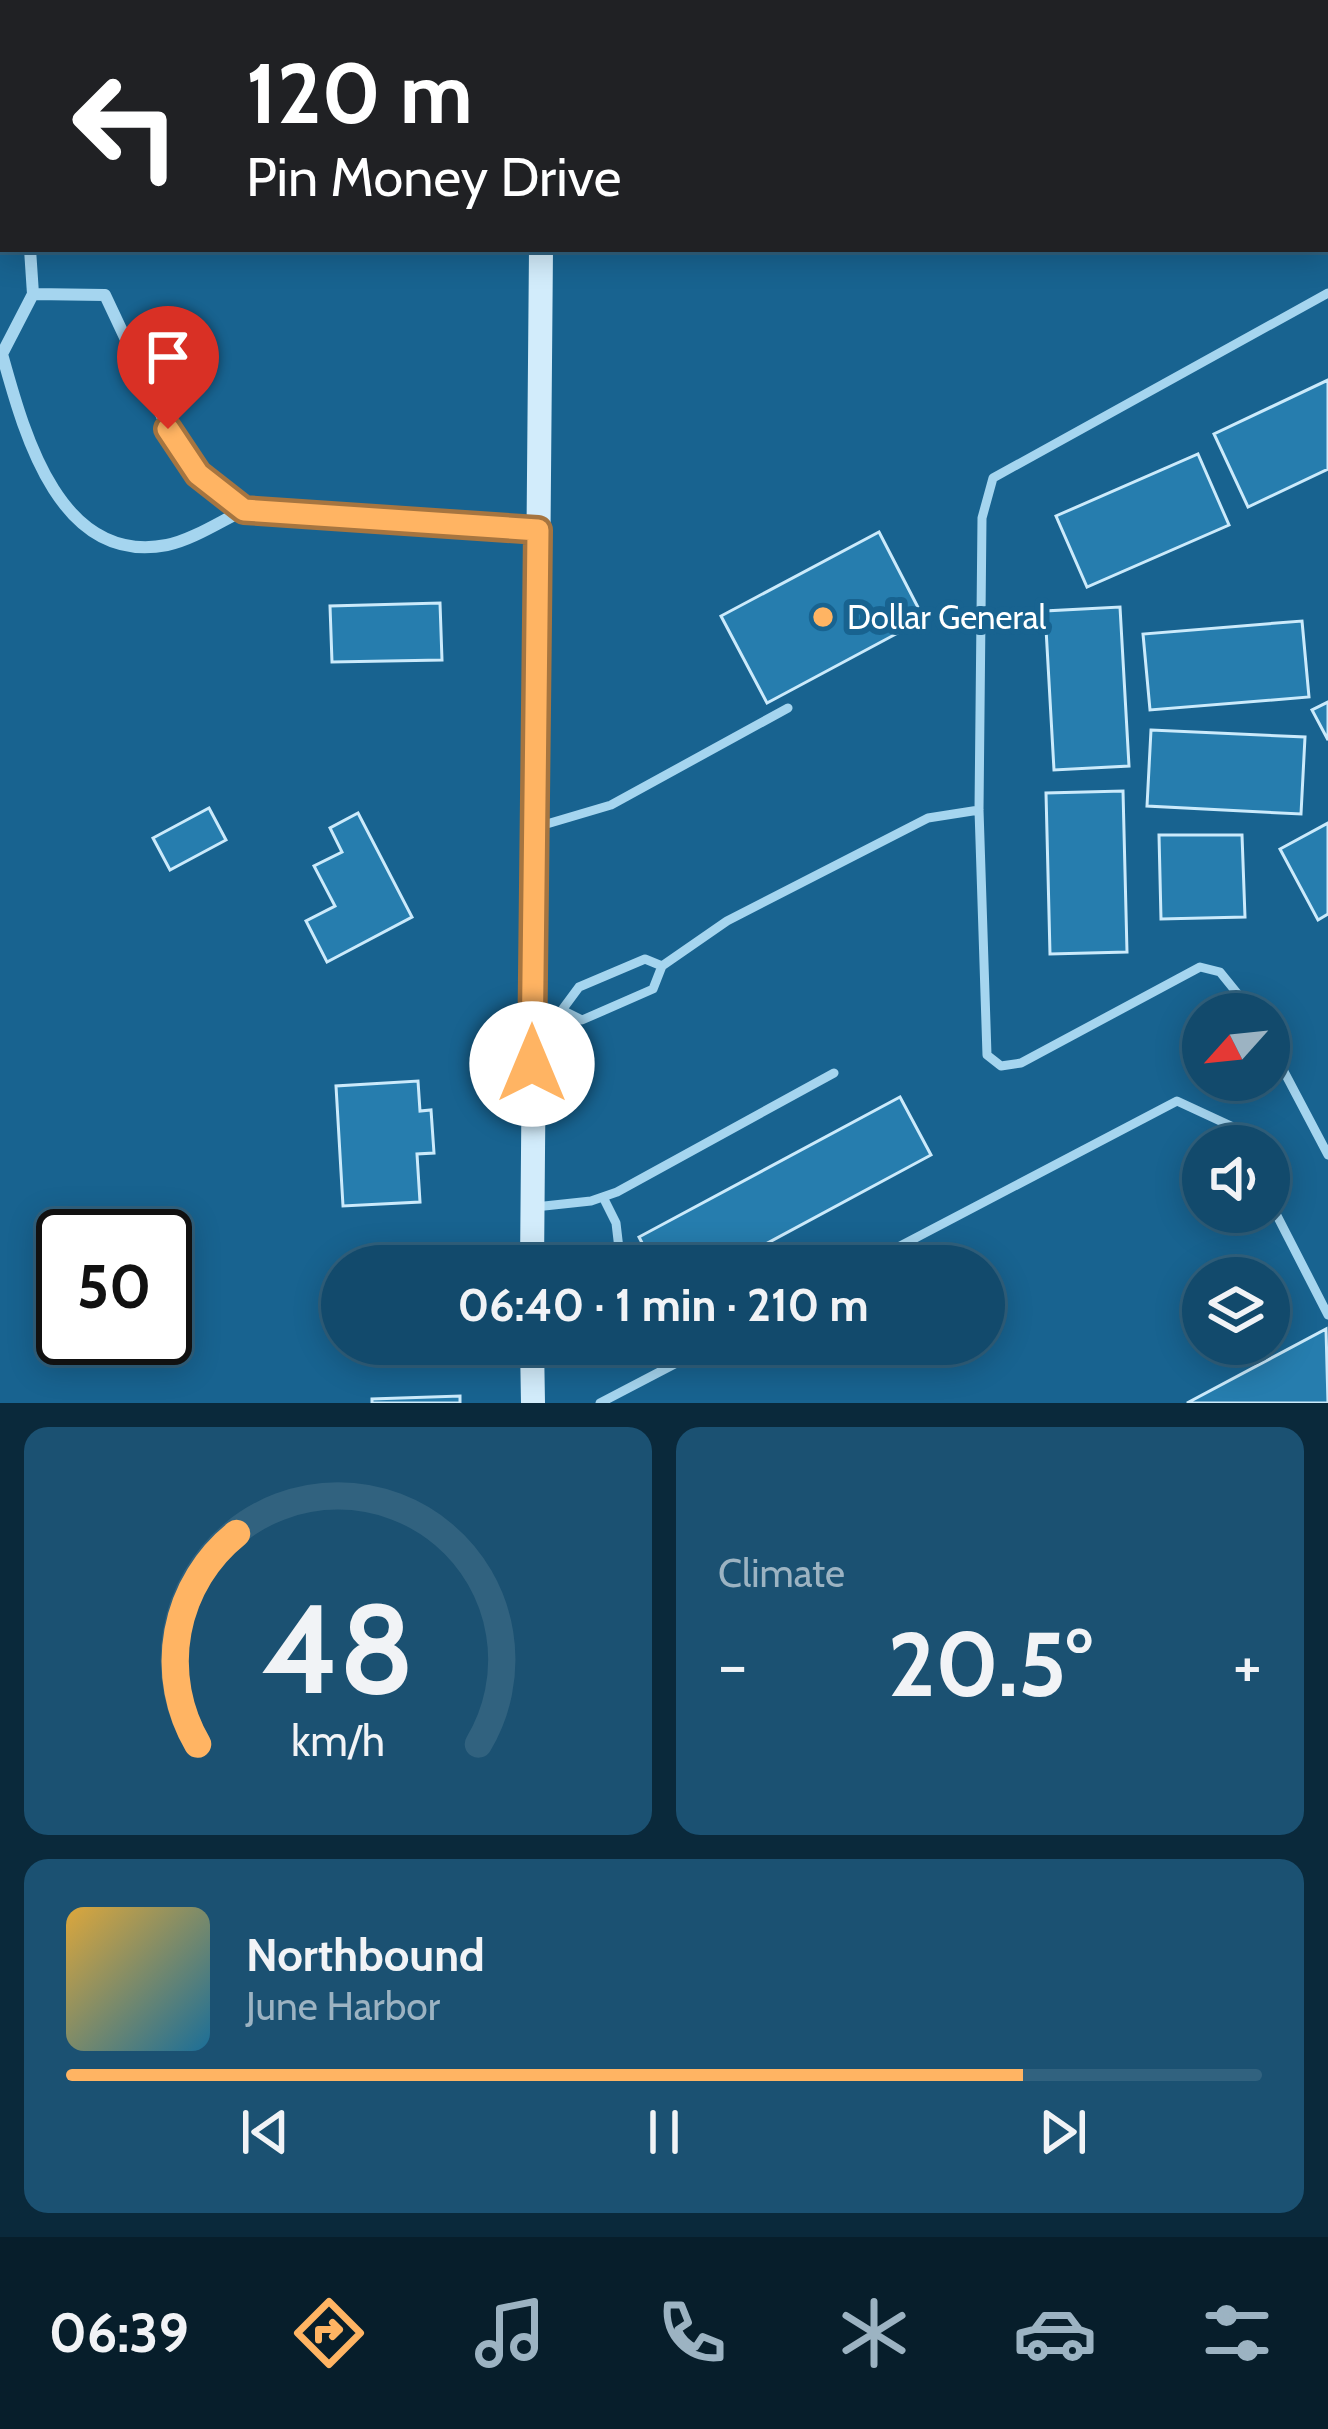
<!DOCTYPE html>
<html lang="en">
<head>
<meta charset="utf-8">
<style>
  body { margin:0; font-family:Cabin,sans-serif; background:#1b5172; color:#f1f3f6; height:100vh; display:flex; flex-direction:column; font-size:45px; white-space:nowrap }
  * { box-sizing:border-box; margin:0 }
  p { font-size:39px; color:#9cb3c2 }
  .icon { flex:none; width:66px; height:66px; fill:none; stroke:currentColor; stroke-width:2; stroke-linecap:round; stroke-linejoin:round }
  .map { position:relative; height:1403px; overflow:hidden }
  .details { display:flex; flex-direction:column; gap:24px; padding:24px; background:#0a293b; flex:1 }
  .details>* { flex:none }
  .guide { position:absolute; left:0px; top:0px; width:1329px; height:252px; box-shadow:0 6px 30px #0003,0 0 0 3px #31627f; background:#202124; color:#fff; overflow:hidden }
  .needle { width:78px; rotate:243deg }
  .tools { position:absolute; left:1182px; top:993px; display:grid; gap:24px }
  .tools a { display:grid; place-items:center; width:108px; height:108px; border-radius:50%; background:#124a6c; box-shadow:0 6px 30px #0003,0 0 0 3px #31627f; font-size:60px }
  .speed { position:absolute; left:36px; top:1209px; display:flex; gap:24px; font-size:60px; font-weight:700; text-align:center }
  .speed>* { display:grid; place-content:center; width:156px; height:156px; border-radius:50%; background:#124a6c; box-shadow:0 6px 30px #0003,0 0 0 3px #31627f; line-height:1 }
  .speed .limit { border:6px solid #111; border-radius:18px; background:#fff; color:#111 }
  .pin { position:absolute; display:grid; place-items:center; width:102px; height:102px; color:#fff; margin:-123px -51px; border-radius:50% 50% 50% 0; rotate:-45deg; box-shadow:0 0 12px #0007 }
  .pin .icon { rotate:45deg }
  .me { position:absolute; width:132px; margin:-66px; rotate:0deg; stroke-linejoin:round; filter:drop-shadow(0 0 9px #0008) }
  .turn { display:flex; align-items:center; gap:42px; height:252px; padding:0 48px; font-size:54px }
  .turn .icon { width:156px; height:156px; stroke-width:2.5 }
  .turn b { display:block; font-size:84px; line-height:102px }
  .big { font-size:90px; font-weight:700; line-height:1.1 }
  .details .widget { flex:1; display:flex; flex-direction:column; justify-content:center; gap:18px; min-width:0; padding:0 42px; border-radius:24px; background:#1b5172 }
  .details .dial { align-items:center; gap:0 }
  .dial svg { height:312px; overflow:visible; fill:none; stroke:#31627f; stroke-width:7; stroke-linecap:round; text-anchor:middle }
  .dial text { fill:#f1f3f6; stroke:none }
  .song { display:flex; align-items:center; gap:36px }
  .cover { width:144px; height:144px; border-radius:18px; background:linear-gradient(135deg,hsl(40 70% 55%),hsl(200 70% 35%)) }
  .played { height:12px; border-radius:6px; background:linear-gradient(90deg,#ffb463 80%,#31627f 80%) }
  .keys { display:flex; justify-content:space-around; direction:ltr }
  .heat { display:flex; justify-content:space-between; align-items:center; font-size:66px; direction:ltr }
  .details .tiles { flex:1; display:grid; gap:24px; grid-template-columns:1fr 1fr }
  .widget:last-child { grid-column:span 2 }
  .trip { position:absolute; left:321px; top:1245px; width:684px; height:120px; border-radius:60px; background:#124a6c; box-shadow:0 6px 30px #0003,0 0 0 3px #31627f; font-weight:700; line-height:120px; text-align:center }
  .dock { display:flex; height:192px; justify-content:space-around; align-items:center; background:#071e2b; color:#9cb3c2 }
  .dock .icon { width:84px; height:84px }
  .dock .on { color:#ffb463 }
  .dock b { font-size:54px; color:#f1f3f6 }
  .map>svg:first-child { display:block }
  .building { fill:#267dae; stroke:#cbeafb; stroke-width:3 }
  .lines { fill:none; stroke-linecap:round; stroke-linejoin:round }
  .lane { stroke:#a5d5ef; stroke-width:9 }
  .street { stroke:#a5d5ef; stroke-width:12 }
  .secondary { stroke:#d2ecfb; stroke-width:24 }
  .route-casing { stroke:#a67540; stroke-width:30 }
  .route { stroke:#ffb463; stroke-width:21 }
  .poi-dot { fill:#ffb463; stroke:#186390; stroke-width:4.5 }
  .labels { text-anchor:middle; stroke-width:12; stroke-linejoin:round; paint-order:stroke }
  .poi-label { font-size:33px; fill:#fff; stroke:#186390; text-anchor:start }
</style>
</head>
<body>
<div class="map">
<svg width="1328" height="1403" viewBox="0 0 1328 1403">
  <rect width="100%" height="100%" fill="#186390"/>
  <!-- building -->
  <path class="building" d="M1328,380v89l-80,38 -34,-73z
    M1198,454l31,71 -142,62 -31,-71z
    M879,532l45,87 -157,84 -46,-87z
    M440,603l2,57 -110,2 -2,-56z
    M1120,607l9,159 -75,4 -9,-159z
    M1302,621l7,76 -159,13 -7,-76z
    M1328,702v38l-16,-30z
    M1151,730l154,7 -4,77 -154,-8z
    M1123,791l4,161 -77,2 -4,-161z
    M209,808l17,32 -56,30 -17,-32z
    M358,813l54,104 -85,45 -21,-41 29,-15 -21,-40 28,-14 -12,-24z
    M1328,823v91l-10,6 -38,-71z
    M1159,835h83l3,82 -84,2z
    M418,1081l2,30 11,-1 3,43 -17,1 3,48 -77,4 -7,-120z
    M900,1097l31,58 -206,111h-71l-15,-29z
    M1326,1329l2,74h-141z
    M460,1396v7h-88v-4z"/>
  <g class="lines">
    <!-- lane -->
    <path class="lane" d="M540,826l71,-21 177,-97
      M662,966l-17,-7 -66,28 -17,23 20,10 71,-31 9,-23 65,-45 201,-103 51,-8
      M1254,1014l-34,-42 -20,-5 -179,96 -20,3 -14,-11 -8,-245 3,-292 11,-40 335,-185
      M1269,1043l59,112
      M603,1197l13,26 5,43
      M1269,1200l59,115
      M535,1207l56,-6 26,-9 217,-119
      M862,1266l315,-165 54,25 10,20
      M600,1403l113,-59"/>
    <!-- street -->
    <path class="street" d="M1039,0l2,3
      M0,131l3,6
      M30,249l3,45
      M33,294l72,1 63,134 30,45 46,36 294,20
      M33,294l-31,60c22,79 57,212 165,191 25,-5 54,-24 77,-35"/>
    <!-- secondary -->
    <path class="secondary" d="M544,3v-3
      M532,1266l9,-1017
      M532,1344l1,59"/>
  </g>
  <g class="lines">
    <!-- route casing -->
    <g class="route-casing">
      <path id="route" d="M168,429l30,45 46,36 294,20 -6,534"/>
    </g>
    <!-- route -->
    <use href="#route" class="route"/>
  </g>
  <!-- markers -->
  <circle class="poi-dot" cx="823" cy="617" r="12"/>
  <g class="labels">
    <!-- poi labels -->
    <g class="poi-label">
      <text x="847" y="629">Dollar General</text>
    </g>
  </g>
</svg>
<div class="tools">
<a><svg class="needle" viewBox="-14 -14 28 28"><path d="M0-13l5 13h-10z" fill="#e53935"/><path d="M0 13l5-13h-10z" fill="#9cb3c2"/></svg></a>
<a><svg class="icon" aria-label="sound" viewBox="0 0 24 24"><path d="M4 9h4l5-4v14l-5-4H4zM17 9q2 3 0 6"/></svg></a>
<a><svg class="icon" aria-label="layers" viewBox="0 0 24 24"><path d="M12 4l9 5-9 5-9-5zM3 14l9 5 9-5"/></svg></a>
</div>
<div class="speed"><div class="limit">50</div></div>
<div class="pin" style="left:168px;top:429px;background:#d93025"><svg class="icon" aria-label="arrive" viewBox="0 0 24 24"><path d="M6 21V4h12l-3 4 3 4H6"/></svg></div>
<svg class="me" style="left:532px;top:1064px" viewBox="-20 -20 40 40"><circle r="19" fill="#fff"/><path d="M0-13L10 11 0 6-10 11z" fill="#ffb463"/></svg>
<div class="trip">06:40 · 1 min · 210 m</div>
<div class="guide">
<div class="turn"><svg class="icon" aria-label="left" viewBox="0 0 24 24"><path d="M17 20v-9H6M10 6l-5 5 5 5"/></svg><div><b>120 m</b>Pin Money Drive</div></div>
</div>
</div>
<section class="details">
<div class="tiles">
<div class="widget dial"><svg viewBox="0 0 100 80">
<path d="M14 69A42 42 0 1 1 86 69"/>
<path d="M14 69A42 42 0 0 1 24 15" stroke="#ffb463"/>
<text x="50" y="56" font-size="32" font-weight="700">48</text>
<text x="50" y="72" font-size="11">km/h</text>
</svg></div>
<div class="widget"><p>Climate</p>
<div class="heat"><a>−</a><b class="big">20.5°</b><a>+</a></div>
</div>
<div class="widget">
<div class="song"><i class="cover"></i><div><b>Northbound</b><p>June Harbor</p></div></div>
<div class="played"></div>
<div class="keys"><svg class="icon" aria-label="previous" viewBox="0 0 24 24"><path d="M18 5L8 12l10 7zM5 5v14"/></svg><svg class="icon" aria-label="pause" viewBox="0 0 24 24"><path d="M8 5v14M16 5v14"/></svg><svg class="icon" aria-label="next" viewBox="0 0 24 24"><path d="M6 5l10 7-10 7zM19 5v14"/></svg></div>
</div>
</div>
</section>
<nav class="dock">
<b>06:39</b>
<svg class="icon on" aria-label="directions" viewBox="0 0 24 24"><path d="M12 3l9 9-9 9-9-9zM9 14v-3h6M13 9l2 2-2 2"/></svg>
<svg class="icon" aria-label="music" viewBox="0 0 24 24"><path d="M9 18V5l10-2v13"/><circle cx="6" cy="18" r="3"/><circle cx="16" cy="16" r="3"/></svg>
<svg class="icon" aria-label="phone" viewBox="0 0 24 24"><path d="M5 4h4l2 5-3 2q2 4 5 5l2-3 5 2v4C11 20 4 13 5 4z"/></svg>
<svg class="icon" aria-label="climate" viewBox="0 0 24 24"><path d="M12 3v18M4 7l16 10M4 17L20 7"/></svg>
<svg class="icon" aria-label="car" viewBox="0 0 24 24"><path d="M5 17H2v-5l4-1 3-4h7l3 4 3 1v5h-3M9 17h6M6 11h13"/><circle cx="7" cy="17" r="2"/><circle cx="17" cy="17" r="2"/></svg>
<svg class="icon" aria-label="filters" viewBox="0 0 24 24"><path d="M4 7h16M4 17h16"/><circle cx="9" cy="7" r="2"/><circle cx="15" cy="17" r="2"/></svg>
</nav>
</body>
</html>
